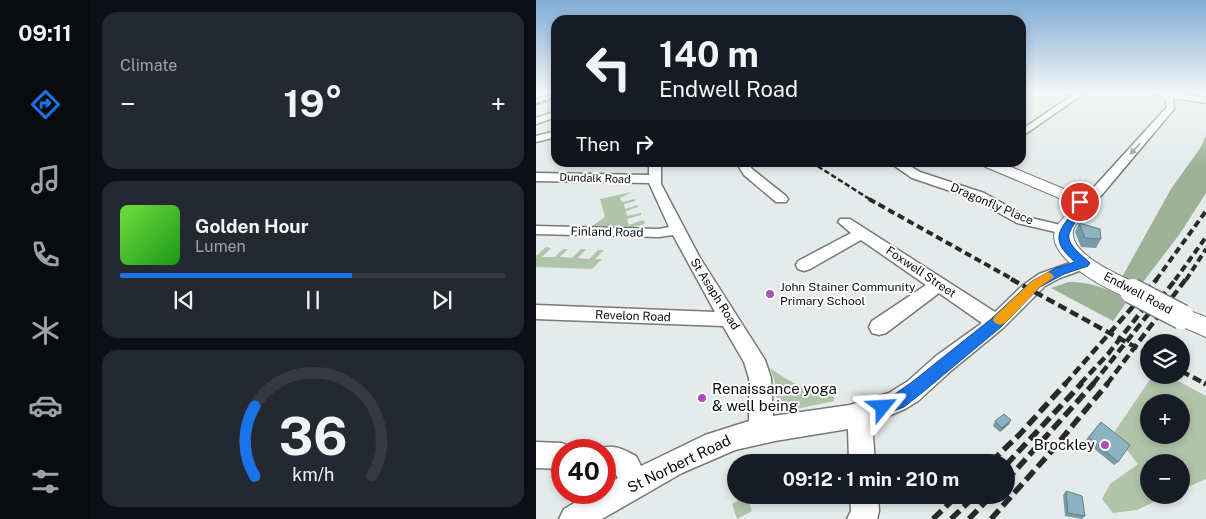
<!DOCTYPE html>
<html lang="en">
<head>
<meta charset="utf-8">
<style>
  body { margin:0; font-family:"Public Sans",sans-serif; background:#242831; color:#f1f3f6; height:100vh; display:flex; flex-direction:column; font-size:19px; white-space:nowrap }
  * { box-sizing:border-box; margin:0 }
  p { font-size:16px; color:#9ea1a6 }
  .icon { flex:none; width:28px; height:28px; fill:none; stroke:currentColor; stroke-width:2; stroke-linecap:round; stroke-linejoin:round }
  .map { position:relative; flex:1; overflow:hidden }
  .side { display:flex; flex-direction:column; gap:12px; padding:12px; background:#0d0f14; width:446px }
  .side>* { flex:none }
  .hud { position:absolute; left:15px; top:15px; width:475px; height:152px; border-radius:15px; box-shadow:0 2px 8px #0003; background:#171b24; color:#f1f3f6; overflow:hidden }
  .controls { position:absolute; left:604px; top:334px; display:grid; gap:10px }
  .controls a { display:grid; place-items:center; width:50px; height:50px; border-radius:50%; background:#171b24; box-shadow:0 2px 8px #0003; font-size:25px }
  .speed { position:absolute; left:15px; top:439px; display:flex; gap:10px; font-size:25px; font-weight:700; text-align:center }
  .speed>* { display:grid; place-content:center; width:65px; height:65px; border-radius:50%; background:#171b24; box-shadow:0 2px 8px #0003; line-height:1 }
  .speed .limit { border:8px solid #d22; background:#fff; color:#111 }
  .pin { position:absolute; display:grid; place-items:center; width:42px; height:42px; color:#fff; margin:-21px; border:2px solid #fff; border-radius:50%; box-shadow:0 1px 5px #0007 }
  .me { position:absolute; width:55px; margin:-28px; rotate:63deg; stroke-linejoin:round; filter:drop-shadow(0 0 4px #0008) }
  .turn { display:flex; align-items:center; gap:18px; height:105px; padding:0 25px; font-size:22px }
  .turn .icon { width:65px; height:65px; stroke-width:2.5 }
  .turn b { display:block; font-size:35px; line-height:42px }
  .then { display:flex; align-items:center; height:48px; padding:0 25px; background:#0003; gap:10px; font-size:19px }
  .big { font-size:38px; font-weight:700; line-height:1.1 }
  .side .tile { flex:1; display:flex; flex-direction:column; justify-content:center; gap:8px; min-width:0; padding:0 18px; border-radius:15px; background:#242831 }
  .side .dial { align-items:center; gap:0 }
  .dial svg { height:130px; overflow:visible; fill:none; stroke:#363941; stroke-width:7; stroke-linecap:round; text-anchor:middle }
  .dial text { fill:#f1f3f6; stroke:none }
  .song { display:flex; align-items:center; gap:15px }
  .cover { width:60px; height:60px; border-radius:8px; background:linear-gradient(135deg,hsl(100 70% 55%),hsl(120 70% 35%)) }
  .played { height:5px; border-radius:2px; background:linear-gradient(90deg,#1a73e8 60%,#363941 60%) }
  .keys { display:flex; justify-content:space-around; direction:ltr }
  .heat { display:flex; justify-content:space-between; align-items:center; font-size:28px; direction:ltr }
  .trip { position:absolute; left:191px; top:454px; width:288px; height:50px; border-radius:25px; background:#171b24; box-shadow:0 2px 8px #0003; font-weight:700; line-height:50px; text-align:center }
  main { display:flex; flex:1; min-height:0 }
  .tab-bar { display:flex; flex-direction:column; width:90px; justify-content:space-around; align-items:center; background:#090b0e; color:#9ea1a6 }
  .tab-bar .icon { width:35px; height:35px }
  .tab-bar .selected { color:#1a73e8 }
  .tab-bar b { font-size:22px; color:#f1f3f6 }
  .map>svg:first-child { display:block }
  .green { fill:#b0c4aa; fill-rule:evenodd }
  .forest { fill:#9cb195 }
  .lines { fill:none; stroke-linecap:round; stroke-linejoin:round }
  .minor-casing { stroke:#747a79; stroke-width:3 }
  .major-casing { stroke:#747a79; stroke-width:2 }
  .minor { fill:#fff; fill-rule:evenodd }
  .major { fill:#fff; fill-rule:evenodd }
  .rail-far4 { stroke:#282a2a; stroke-width:2; stroke-dasharray:4.5 2; stroke-linecap:butt }
  .rail-far3 { stroke:#282a2a; stroke-width:2.5; stroke-dasharray:5.5 2.5; stroke-linecap:butt }
  .rail-far2 { stroke:#282a2a; stroke-width:4; stroke-dasharray:7 4; stroke-linecap:butt }
  .rail-far1 { stroke:#282a2a; stroke-width:4.5; stroke-dasharray:9 4.5; stroke-linecap:butt }
  .rail { stroke:#282a2a; stroke-width:5.5; stroke-dasharray:12 5.5; stroke-linecap:butt }
  .major-bridge-casing { stroke:#747a79; stroke-width:27; stroke-linecap:butt }
  .major-bridge { stroke:#fff; stroke-width:24 }
  .wall { fill:#789ba5 }
  .shaded-wall { fill:#627e86 }
  .building { fill:#8cb4c0; stroke:#627e86 }
  .oneway { fill:#9d9e9e }
  .route { fill:#1a73e8; stroke:#114b97 }
  .slow { fill:#f59e0b }
  .poi-dot { fill:#ae50ba; stroke:#fff; stroke-width:2 }
  .labels { text-anchor:middle; stroke-width:4; stroke-linejoin:round; paint-order:stroke }
  .far-street-label { font-size:11px; fill:#0b0d0d; stroke:#fff }
  .street-label { font-size:12px; fill:#0b0d0d; stroke:#fff }
  .poi-label { font-size:12px; fill:#0b0d0d; stroke:#fff; text-anchor:start }
  .near-poi-label { font-size:15px; fill:#0b0d0d; stroke:#fff; text-anchor:start }
  .near-street-label { font-size:15px; fill:#0b0d0d; stroke:#fff }
</style>
</head>
<body>
<main>
<nav class="tab-bar">
<b>09:11</b>
<svg class="icon selected" aria-label="directions" viewBox="0 0 24 24"><path d="M12 3l9 9-9 9-9-9zM9 14v-3h6M13 9l2 2-2 2"/></svg>
<svg class="icon" aria-label="music" viewBox="0 0 24 24"><path d="M9 18V5l10-2v13"/><circle cx="6" cy="18" r="3"/><circle cx="16" cy="16" r="3"/></svg>
<svg class="icon" aria-label="phone" viewBox="0 0 24 24"><path d="M5 4h4l2 5-3 2q2 4 5 5l2-3 5 2v4C11 20 4 13 5 4z"/></svg>
<svg class="icon" aria-label="climate" viewBox="0 0 24 24"><path d="M12 3v18M4 7l16 10M4 17L20 7"/></svg>
<svg class="icon" aria-label="car" viewBox="0 0 24 24"><path d="M5 17H2v-5l4-1 3-4h7l3 4 3 1v5h-3M9 17h6M6 11h13"/><circle cx="7" cy="17" r="2"/><circle cx="17" cy="17" r="2"/></svg>
<svg class="icon" aria-label="filters" viewBox="0 0 24 24"><path d="M4 7h16M4 17h16"/><circle cx="9" cy="7" r="2"/><circle cx="15" cy="17" r="2"/></svg>
</nav>
<section class="side">
<div class="tile"><p>Climate</p>
<div class="heat"><a>−</a><b class="big">19°</b><a>+</a></div>
</div>
<div class="tile">
<div class="song"><i class="cover"></i><div><b>Golden Hour</b><p>Lumen</p></div></div>
<div class="played"></div>
<div class="keys"><svg class="icon" aria-label="previous" viewBox="0 0 24 24"><path d="M18 5L8 12l10 7zM5 5v14"/></svg><svg class="icon" aria-label="pause" viewBox="0 0 24 24"><path d="M8 5v14M16 5v14"/></svg><svg class="icon" aria-label="next" viewBox="0 0 24 24"><path d="M6 5l10 7-10 7zM19 5v14"/></svg></div>
</div>
<div class="tile dial"><svg viewBox="0 0 100 80">
<path d="M14 69A42 42 0 1 1 86 69"/>
<path d="M14 69A42 42 0 0 1 14 26" stroke="#1a73e8"/>
<text x="50" y="56" font-size="32" font-weight="700">36</text>
<text x="50" y="72" font-size="11">km/h</text>
</svg></div>
</section>
<div class="map">
<svg width="670" height="519" viewBox="0 0 670 519">
  <rect width="100%" height="100%" fill="#e4ebea"/>
  <!-- green -->
  <path class="green" d="M96,192l-12,6 2,4 13,-3v2l-11,3 1,5 13,-4v2l-12,4 1,5 14,-3v2l-14,4 2,6 14,-5 2,4 -12,3 -41,-1 13,-9 -5,-18z
    M10,247l5,1 -9,9h13l8,-8h5l-8,8 12,1 9,-9h5l-8,9 11,1 9,-9h6l-9,9h7l-10,10 -56,-2v-11z
    M234,368c21,15 39,24 64,29v4l-47,10c-12,-7 -10,-13 -12,-26 0,-6 -3,-11 -5,-17z
    M617,375h14l39,21v83l-25,11v-28h-33v33h21l-32,15 -24,3 -11,-14 8,-15 28,-20 -12,-15 -15,-12zM612,402h33v33h-33z
    M206,495h4l6,16 -15,8 -5,-15 10,-6z"/>
  <!-- forest -->
  <path class="forest" d="M670,135v58l-27,42 -39,51 -18,-9 49,-88 30,-42z
    M533,282c20,-1 42,8 59,18l-15,21 -62,-33z"/>
  <g class="lines">
    <!-- minor casing -->
    <g class="minor-casing">
      <path id="minor" d="M541,92h9l-65,45v-7z
        M615,92h18l37,6v5l-33,-5 1,11 -80,95 -19,1 -2,-3 2,-3 10,-2 82,-90 -3,-11z
        M20,93v5l-20,6v-5z
        M20,111v6l-20,7v-6z
        M20,131v6l-20,5v-6z
        M113,162h12v22l39,74 65,102 6,18 2,38 77,-11 39,-12 19,-12 28,-25 46,-33 -43,-30 -53,40 -7,2 -7,-2 -3,-6 3,-6 54,-36 -65,-45 -51,29 -6,2 -6,-2 -2,-4 2,-4 53,-28 -13,-11 2,-3h10l145,93 27,-26 17,-12 45,-16 6,1 2,4 -2,4 -30,11 -15,8 -42,42 -51,42 -34,31 -13,8 -33,14 3,39h-26l-1,-33 -73,12 -40,9 -53,23 -80,46h-43l5,-10 29,-17h12v-6l13,-8 -3,-5 -10,-1v-22h-9c15,-7 26,-2 40,6l5,10 64,-31 44,-14v-43l-5,-16 -21,-36 -187,-7v-14l179,7 -42,-77 -14,2 -123,-3v-8l123,3 10,-2 -20,-44 -113,-2v-8l113,2z
        M200,162h11l5,7 34,27 2,3 -2,3h-10l-32,-27z
        M353,162h14l17,10 64,21 43,24 42,10 2,3 -2,3 -5,1 -47,-11 -43,-24 -62,-21z
        M0,442l26,1 9,4 2,3h-11v19l-26,-1z
        M314,495h28l1,16 -2,8h-30l4,-8z"/>
    </g>
    <!-- major casing -->
    <g class="major-casing">
      <path id="major" d="M443,162h20l84,35 6,8c-2,10 -14,16 -16,26 -4,24 50,46 67,54l3,6 -3,6 -8,2c-21,-6 -86,-41 -77,-68 3,-9 11,-16 17,-22l-1,-6 -90,-38z
        M646,308l24,9v20l-32,-14 -4,-6 4,-6z"/>
    </g>
    <!-- minor -->
    <use href="#minor" class="minor"/>
    <!-- major -->
    <use href="#major" class="major"/>
    <!-- rail-far4 -->
    <path class="rail-far4" d="M0,104l20,-7"/>
    <!-- rail-far3 -->
    <path class="rail-far3" d="M275,162l60,38"/>
    <!-- rail-far2 -->
    <path class="rail-far2" d="M333,199l145,81
      M620,280l50,-69
      M639,280l31,-43
      M650,280l20,-31"/>
    <!-- rail-far1 -->
    <path class="rail-far1" d="M475,279l137,75
      M645,371l25,13
      M529,384l92,-105
      M544,384l28,-30 47,-60
      M557,384l83,-105
      M571,384l79,-105"/>
    <!-- rail -->
    <path class="rail" d="M668,383l2,1
      M455,462l29,-28 46,-51
      M470,465l76,-82
      M470,481l88,-98
      M397,519l25,-24
      M415,519l25,-24
      M433,519l23,-24
      M455,519l58,-65 59,-71"/>
    <!-- major-bridge casing -->
    <g class="major-bridge-casing">
      <path id="major-bridge" d="M596,291l50,26"/>
    </g>
    <!-- major-bridge -->
    <use href="#major-bridge" class="major-bridge"/>
  </g>
  <!-- wall -->
  <path class="wall" d="M543,223l22,16 -5,9 -15,-1 -6,-15z
    M475,420l-2,4 -9,8 -7,-6 2,-5z
    M565,422l17,40 -4,3 -29,-24z
    M530,491l19,25 -3,3 -17,-3 -2,-21z"/>
  <!-- shaded-wall -->
  <path class="shaded-wall" d="M475,420l-2,4 -9,8 2,-4z"/>
  <!-- building -->
  <path class="building" d="M543,223l21,6 1,10 -16,-1z
    M468,414l7,6 -9,8 -7,-7z
    M565,422l29,23 -12,17 -29,-25z
    M530,491l16,5 3,20 -17,-3z"/>
  <!-- one-way arrows -->
  <defs><path id="oneway-solid" d="M-6-.8H1V-3.2L6.5 0L1 3.2V.8H-6Z" transform="scale(1.25)"/></defs>
  <use class="oneway" href="#oneway-solid" transform="translate(599 149) rotate(132)"/>
  <!-- sky -->
  <linearGradient id="sky" x2="0" y2="1"><stop stop-color="#80acd5"/><stop offset="0.56" stop-color="#f3f6f6"/><stop offset="1" stop-color="#f3f6f6" stop-opacity="0"/></linearGradient>
  <rect width="670" height="165" fill="url(#sky)"/>
  <!-- route -->
  <path class="route" d="M544,199l4,3 1,7c-19,27 -25,28 3,52l2,2 -2,3 -24,8 -24,13 -39,40 -78,65 -19,15 -21,8 -5,-3 -3,-5 3,-6 14,-5 20,-14 79,-63 41,-38 24,-13 19,-6c-25,-22 -18,-30 1,-53l-1,-7z"/>
  <!-- slow -->
  <path class="slow" d="M512,272l4,2 2,3 -14,10 -35,36 -5,2 -5,-2 -2,-3 2,-4 37,-35z"/>
  <!-- markers -->
  <g class="poi-dot">
    <circle cx="234" cy="294" r="5"/>
    <circle cx="166" cy="398" r="5"/>
    <circle cx="569" cy="445" r="5"/>
  </g>
  <g class="labels">
    <!-- far-street labels -->
    <g class="far-street-label">
      <text transform="translate(59 178) rotate(2)" y="4">Dundalk Road</text>
    </g>
    <!-- street labels -->
    <g class="street-label">
      <text transform="translate(456 204) rotate(23)" y="4">Dragonfly Place</text>
      <text transform="translate(71 232) rotate(1)" y="4">Finland Road</text>
      <text transform="translate(385 272) rotate(34)" y="4">Foxwell Street</text>
      <text transform="translate(602 293) rotate(28)" y="4">Endwell Road</text>
      <text transform="translate(179 294) rotate(58)" y="4">St Asaph Road</text>
      <text transform="translate(97 316) rotate(2)" y="4">Revelon Road</text>
    </g>
    <!-- poi labels -->
    <g class="poi-label">
      <text x="244" y="291">John Stainer Community<tspan x="244" dy="14">Primary School</tspan></text>
    </g>
    <!-- near-poi labels -->
    <g class="near-poi-label">
      <text x="176" y="394">Renaissance yoga<tspan x="176" dy="17">&amp; well being</tspan></text>
      <text x="559" y="450" text-anchor="end">Brockley</text>
    </g>
    <!-- near-street labels -->
    <g class="near-street-label">
      <text transform="translate(143 464) rotate(-26)" y="5">St Norbert Road</text>
    </g>
  </g>
</svg>
<div class="controls">
<a><svg class="icon" aria-label="layers" viewBox="0 0 24 24"><path d="M12 4l9 5-9 5-9-5zM3 14l9 5 9-5"/></svg></a>
<a>+</a>
<a>−</a>
</div>
<div class="speed"><div class="limit">40</div></div>
<div class="pin" style="left:544px;top:202px;background:#d93025"><svg class="icon" aria-label="arrive" viewBox="0 0 24 24"><path d="M6 21V4h12l-3 4 3 4H6"/></svg></div>
<svg class="me" style="left:347px;top:407px" viewBox="-20 -20 40 40"><path d="M0-17L14 15 0 8-14 15z" fill="#1a73e8" stroke="#fff" stroke-width="4"/></svg>
<div class="trip">09:12 · 1 min · 210 m</div>
<div class="hud">
<div class="turn"><svg class="icon" aria-label="left" viewBox="0 0 24 24"><path d="M17 20v-9H6M10 6l-5 5 5 5"/></svg><div><b>140 m</b>Endwell Road</div></div>
<div class="then">Then<svg class="icon" aria-label="right" viewBox="0 0 24 24"><path d="M7 20v-9h11M14 6l5 5-5 5"/></svg></div>
</div>
</div>
</main>
</body>
</html>
